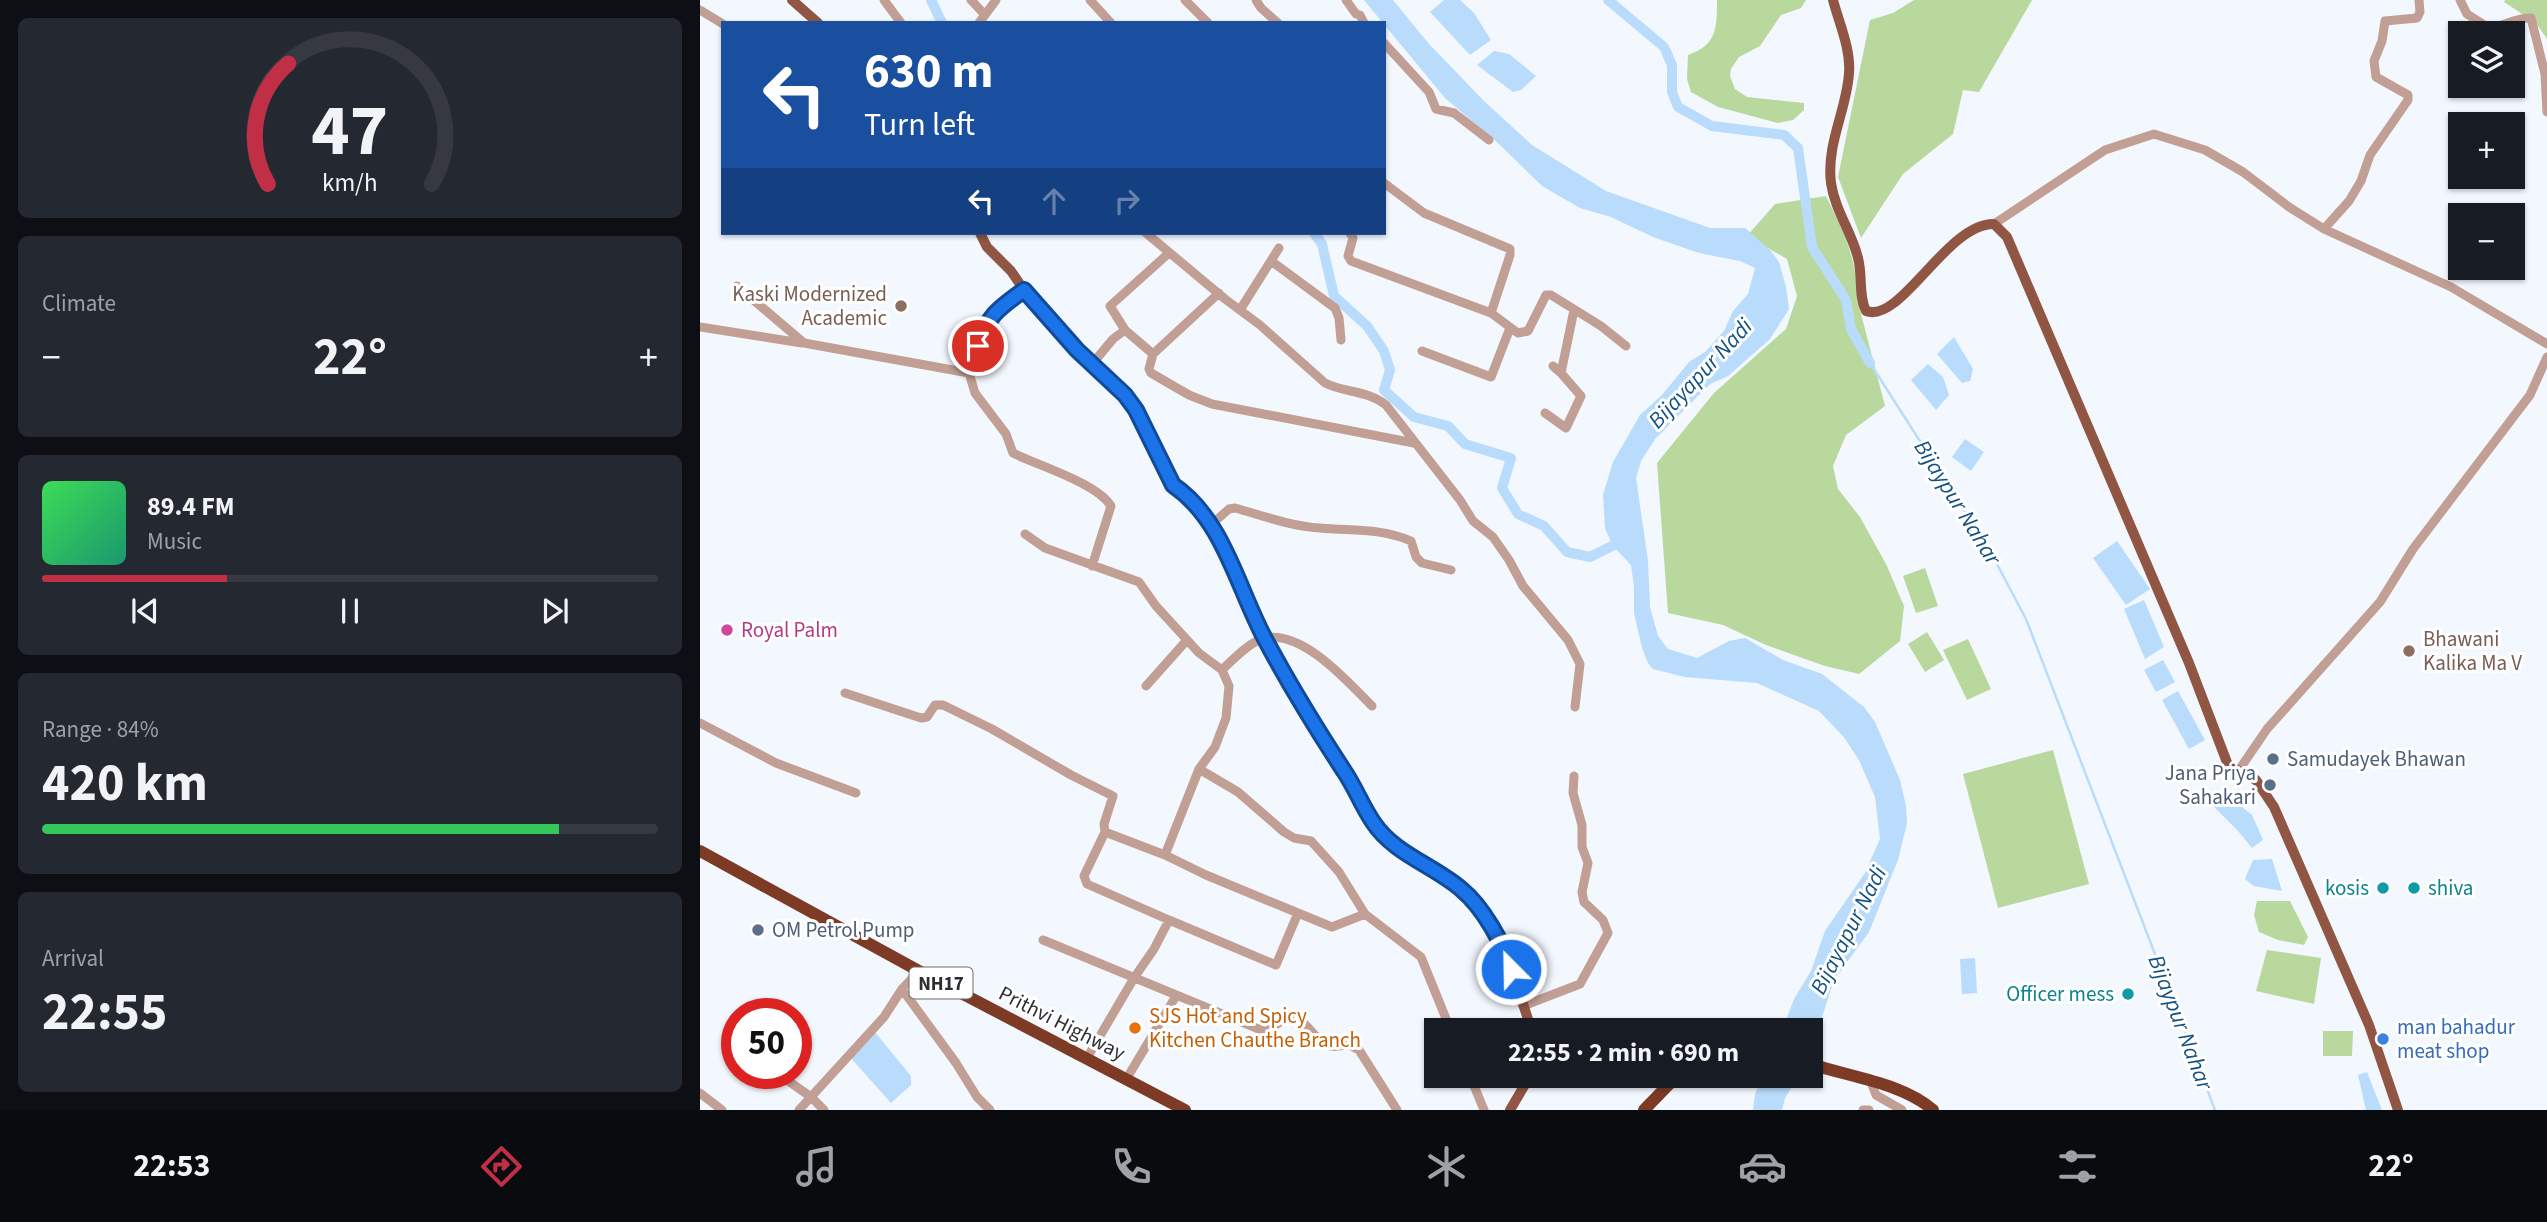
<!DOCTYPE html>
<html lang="en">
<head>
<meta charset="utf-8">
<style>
  body { margin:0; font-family:"Source Sans 3",sans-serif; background:#242831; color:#f1f3f6; height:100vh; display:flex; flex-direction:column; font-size:26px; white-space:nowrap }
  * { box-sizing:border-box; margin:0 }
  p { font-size:23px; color:#9ea1a6 }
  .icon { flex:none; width:38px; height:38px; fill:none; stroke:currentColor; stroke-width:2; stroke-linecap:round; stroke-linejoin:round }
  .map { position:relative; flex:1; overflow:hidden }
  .side { display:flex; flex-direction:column; gap:18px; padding:18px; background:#0d0f14; width:700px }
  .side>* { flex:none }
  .banner { position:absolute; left:21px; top:21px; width:665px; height:214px; border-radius:0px; box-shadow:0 2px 5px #0004; background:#1a4fa0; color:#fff; overflow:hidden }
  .controls { position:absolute; left:1748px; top:21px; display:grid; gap:14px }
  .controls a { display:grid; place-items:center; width:77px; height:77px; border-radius:0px; background:#171b24; box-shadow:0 2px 5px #0004; font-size:35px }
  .speed { position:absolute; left:21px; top:998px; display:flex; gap:14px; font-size:35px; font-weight:700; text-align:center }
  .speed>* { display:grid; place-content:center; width:91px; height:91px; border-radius:50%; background:#171b24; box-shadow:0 2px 5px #0004; line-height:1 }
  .speed .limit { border:10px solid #d22; background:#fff; color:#111 }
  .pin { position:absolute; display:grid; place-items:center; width:60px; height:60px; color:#fff; margin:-30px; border:4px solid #fff; border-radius:50%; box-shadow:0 2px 7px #0007 }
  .me { position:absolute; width:77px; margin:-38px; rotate:337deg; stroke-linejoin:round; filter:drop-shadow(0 0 5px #0008) }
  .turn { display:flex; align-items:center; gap:24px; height:147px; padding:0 28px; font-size:32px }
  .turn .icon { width:91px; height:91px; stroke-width:2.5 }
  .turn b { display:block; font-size:49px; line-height:60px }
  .lanes { display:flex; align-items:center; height:66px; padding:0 28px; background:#0003; justify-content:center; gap:35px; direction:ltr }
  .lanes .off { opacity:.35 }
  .big { font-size:52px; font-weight:700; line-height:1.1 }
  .side .widget { flex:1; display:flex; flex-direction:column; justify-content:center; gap:10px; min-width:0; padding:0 24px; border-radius:10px; background:#242831 }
  .side .dial { align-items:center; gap:0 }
  .dial svg { height:182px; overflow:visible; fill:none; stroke:#363941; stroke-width:7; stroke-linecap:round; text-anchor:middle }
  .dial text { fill:#f1f3f6; stroke:none }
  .song { display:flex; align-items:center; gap:21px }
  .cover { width:84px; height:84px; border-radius:10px; background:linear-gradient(135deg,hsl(130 70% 55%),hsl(160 70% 35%)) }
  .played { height:7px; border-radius:4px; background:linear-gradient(90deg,#c02f45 30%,#363941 30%) }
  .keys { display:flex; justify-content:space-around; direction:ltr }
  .heat { display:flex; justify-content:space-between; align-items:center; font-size:38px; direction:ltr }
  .charge { height:10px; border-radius:5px; background:linear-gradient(90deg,#34c759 84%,#363941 0) }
  .trip { position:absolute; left:724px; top:1018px; width:399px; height:70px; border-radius:0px; background:#171b24; box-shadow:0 2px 5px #0004; font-weight:700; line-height:70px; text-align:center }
  .menu { display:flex; height:112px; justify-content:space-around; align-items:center; background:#090b0e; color:#9ea1a6 }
  .menu .icon { width:49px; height:49px }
  .menu .selected { color:#c02f45 }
  .menu b { font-size:32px; color:#f1f3f6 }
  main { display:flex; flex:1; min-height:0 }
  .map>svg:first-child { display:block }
  .green { fill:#b8d89d }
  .water { fill:#b9dbfc }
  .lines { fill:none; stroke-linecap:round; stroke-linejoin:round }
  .stream { stroke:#b9dbfc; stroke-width:2.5 }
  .canal { stroke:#b9dbfc; stroke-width:10 }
  .minor { stroke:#c29f94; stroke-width:9 }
  .major { stroke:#905643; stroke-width:10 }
  .highway { stroke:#7d3b25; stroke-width:12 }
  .route-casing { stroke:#114b97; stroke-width:18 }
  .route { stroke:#1a73e8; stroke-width:12 }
  .education-dot { fill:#8d6e63; stroke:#fff; stroke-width:2.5 }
  .hotel-dot { fill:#d1479c; stroke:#fff; stroke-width:2.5 }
  .service-dot { fill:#5c6f8a; stroke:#fff; stroke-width:2.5 }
  .culture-dot { fill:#0f9aa8; stroke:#fff; stroke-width:2.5 }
  .food-dot { fill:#e8710a; stroke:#fff; stroke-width:2.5 }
  .shop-dot { fill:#3f7fe0; stroke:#fff; stroke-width:2.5 }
  .labels { text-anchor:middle; stroke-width:6; stroke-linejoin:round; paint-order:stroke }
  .shield { fill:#fff; stroke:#6b6d6f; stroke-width:2 }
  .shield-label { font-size:19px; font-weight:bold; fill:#2c2e31 }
  .education-label { font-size:21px; fill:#785e54; stroke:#fff; text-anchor:end }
  .hotel-label { font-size:21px; fill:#b23c85; stroke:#fff; text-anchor:start }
  .service-label { font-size:21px; fill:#4e5e75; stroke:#fff; text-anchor:start }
  .culture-label { font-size:21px; fill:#0d838f; stroke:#fff; text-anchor:end }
  .food-label { font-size:21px; fill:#c56008; stroke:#fff; text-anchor:start }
  .street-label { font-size:21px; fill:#2c2e31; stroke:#fff }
  .shop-label { font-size:21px; fill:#366cbe; stroke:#fff; text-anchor:start }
  .water-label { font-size:23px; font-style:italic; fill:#135183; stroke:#fff }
</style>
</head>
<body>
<main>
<section class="side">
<div class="widget dial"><svg viewBox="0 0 100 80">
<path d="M14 69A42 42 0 1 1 86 69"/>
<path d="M14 69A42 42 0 0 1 23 16" stroke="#c02f45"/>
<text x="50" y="56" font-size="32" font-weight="700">47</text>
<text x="50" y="72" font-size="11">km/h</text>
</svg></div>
<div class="widget"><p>Climate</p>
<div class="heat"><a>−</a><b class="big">22°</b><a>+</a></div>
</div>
<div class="widget">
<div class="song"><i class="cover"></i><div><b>89.4 FM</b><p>Music</p></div></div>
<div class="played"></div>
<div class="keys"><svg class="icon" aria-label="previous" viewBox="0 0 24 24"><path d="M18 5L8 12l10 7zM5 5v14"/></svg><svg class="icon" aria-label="pause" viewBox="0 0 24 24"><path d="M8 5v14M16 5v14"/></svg><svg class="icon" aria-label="next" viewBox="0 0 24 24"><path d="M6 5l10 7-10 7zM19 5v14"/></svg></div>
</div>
<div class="widget"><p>Range · 84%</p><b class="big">420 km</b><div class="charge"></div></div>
<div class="widget"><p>Arrival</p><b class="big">22:55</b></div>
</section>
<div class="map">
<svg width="1847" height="1110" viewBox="0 0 1847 1110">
  <rect width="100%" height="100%" fill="#f3f7fe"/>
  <!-- green -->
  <path class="green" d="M1017,0h89l-5,8 -20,7 -21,31 -21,11 -8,12 -1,7 5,13 12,8 57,6v7l-11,10 -15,3 -60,-16 -27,-15 -4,-13 1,-24c29,-10 29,-27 29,-55z
    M1214,0h118l-53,92 -16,-2 -10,44 -50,40 -42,64 -23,-61 32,-157 23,-7z
    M1805,0h42v39l-11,-16 -32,-21z
    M1126,196l19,39 7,23 6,25 2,27 25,96 -39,29 -13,31 5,23 22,28 27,49 17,40 -4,35 -41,33 -34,-8 -59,-21 -43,-20 -55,-12 -11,-150 57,-70 72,-64 11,-33 -10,-37 -40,-23 28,-32z
    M1225,568l13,38 -22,7 -13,-37z
    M1227,632l17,28 -19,12 -17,-28z
    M1268,639l23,50 -24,11 -24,-50z
    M1353,750l36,134 -91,24 -35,-134z
    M1557,901h33l18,36 -4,8 -26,-5 -19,-8 -5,-17z
    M1567,950l54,8 -7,46 -58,-13z
    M1623,1031h30l-1,25h-29z"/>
  <!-- water -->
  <path class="water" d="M664,0h29l36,44 55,57 48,44 74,46 104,37h35l26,23 8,11 7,25 3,22 -19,30 -42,37 -18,8 -55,55 -14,22 -5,17 12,83 2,46 8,29 10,13 29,9 32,-17 16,-3 38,22 39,14 42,33 11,15 25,58 6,26 1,17 -9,37 -29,72 -35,48 -18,56 -5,22v-27h-29l12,-32 17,-28 14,-40 40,-58 15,-34 -5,-42 -16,-37 -16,-24 -24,-25 -62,-28 -72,-6 -32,-8 -5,-6 -6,-15 -8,-35v-26l-3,-22 -19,-20 -7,-17 -2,-33 10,-33 27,-47 22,-20 27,-33 16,-10 19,-21 9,-20 15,-17 7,-26 -15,-7 -41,-8 -46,-16 -42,-20 -31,-9 -38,-22 -43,-42 -54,-46z
    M744,0h16l14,13 17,27 -21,15 -40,-43z
    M794,51l15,3 27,22 -15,14 -8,2 -36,-27z
    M1254,337l19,32 -3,12 -8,2 -25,-29z
    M1228,364l15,13 6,18 -13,15 -25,-30z
    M1265,439l19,13 -13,19 -19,-14z
    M1417,541l33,48 -24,16 -33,-47z
    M1444,600l20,47 -19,12 -21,-50z
    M1463,660l12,22 -19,10 -12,-22z
    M1478,691l27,49 -16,9 -27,-49z
    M1526,794l26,21 11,25 -11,8 -14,-17 -26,-26 5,-9z
    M1572,859l10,32 -28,-5 -9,-7 8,-19z
    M1275,958l2,35 -15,1 -2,-35z
    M174,1031l37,45v9l-20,18 -42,-47z
    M1667,1072l15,38h-16l-8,-35z
    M1063,1076h36l-14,22 -3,12h-29l2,-16z"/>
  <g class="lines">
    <!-- stream -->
    <path class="stream" d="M1170,363l119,186 37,70 189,491"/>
    <!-- canal -->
    <path class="canal" d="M231,0l11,23
      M908,0l56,47 8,18v27l6,15 34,19 72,9 14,13 14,99 34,53 5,29 19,34
      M614,233l8,11 12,52 33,30 17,25 6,19 -6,20 30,27 34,9 17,18 46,14 -9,30 16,26 26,12 23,26 23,5 30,-15 1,3"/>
    <!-- minor -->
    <path class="minor" d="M184,0l17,23
      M271,0l14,15
      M390,0l21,23
      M485,0l23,23
      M556,0l5,8 17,15
      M646,0l10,14 4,1 4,8
      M1760,0l7,14 22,14c15,-2 26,-10 42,-10l14,56 2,38
      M0,10l23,14
      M279,23l17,-23
      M684,43l45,49 7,17 18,4 35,27
      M684,183l40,30 86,36v6l-19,58
      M1294,224l111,-74 49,-16 51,16 38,22 46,35 35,22 127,58 96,57
      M1624,229l25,-28 12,-20 9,-26 38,-55v-5l-32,-18 -2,-16 8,-20 3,-20 32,-3 3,-6 -1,-12
      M446,233l79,66 35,26 65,58c20,10 42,7 61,22l74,95 13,21 20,16 16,23 14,26 45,54 12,24 -5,43
      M650,233l3,5 -5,18 3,5 140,52 27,20 10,-2 18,-36h5l50,31 25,20
      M469,253l-59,53 15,24 28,24 -4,15 2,4 38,22 23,9 202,39
      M571,261l64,47 4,10 2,22
      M37,286l67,57 165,30c6,-41 22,-60 55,-83
      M540,310l39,-62
      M0,327l102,16
      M722,351l69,26 19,-49
      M453,354l66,-61
      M393,363l20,-24 12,-9
      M853,366l8,7
      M269,373l6,20 31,41 7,19c26,13 84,30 98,53l-19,60
      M845,413l21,15 15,-32 -20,-23 13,-63
      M512,524l17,-15 6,-1c29,8 55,18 85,20 32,3 62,0 91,13l5,16 6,6 29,7
      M325,534l20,14 94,34 17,24 43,47 23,17 7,16 -3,32 -11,29 -16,22 -34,86 -60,-23 -21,44 3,8 82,36 -15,29 -20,29 -47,80
      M522,670c10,-10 30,-30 43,-32 38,-8 83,44 107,68
      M446,686l41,-46
      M145,693l76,25 6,-1 8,-12h8l49,24 79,46 42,21 -9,28 1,8
      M0,723l76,40 80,30
      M499,769l39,23 46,40 10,6 17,3 28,31 26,42
      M1539,770l28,-41 113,-127 33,-53 117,-154 17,-38
      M465,855l41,20 92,38 -22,52 -107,-45
      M598,913l34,14 33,-13 56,43 30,74
      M343,940l223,92 22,-16c27,4 27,40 60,28l11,6 38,60
      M202,989l54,74 21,34 13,13
      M823,1006l57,-22 28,-51 -5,-13 -19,-18 -2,-10 6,-29 -6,-16v-22l-9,-32 1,-17
      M77,1073l34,24 13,13
      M770,1076l14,34
      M427,1078l49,-82
      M1171,1082l5,13 26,15
      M0,1093l22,17
      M99,1110l85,-93 18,-28 17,-18
      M1163,1110h6"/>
    <!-- major -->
    <path class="major" d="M92,0l26,23
      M1133,0c6,23 18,49 16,73 -2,36 -23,71 -18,110 4,28 21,49 27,75 5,18 0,37 8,53 35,13 81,-88 128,-87l13,13 182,426 39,102 28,15 18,27 95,218 29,85
      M280,233l7,14 24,24 13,19 53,60 48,45 11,15 37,75 9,6 30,33 52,114 110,187c24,28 59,40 87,63 39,32 55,97 71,143
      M810,1110l20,-34"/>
    <!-- highway -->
    <path class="highway" d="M0,851l219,120 266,139
      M1111,1064c39,13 92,19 122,46
      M944,1110l33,-34"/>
  </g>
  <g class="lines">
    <!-- route casing -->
    <g class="route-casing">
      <path id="route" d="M278,346c10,-31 20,-37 46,-56l53,60 48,45 11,15 37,75c51,35 64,102 92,154 24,45 51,89 79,132 11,16 18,35 29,51 21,32 60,43 88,67 22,18 42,54 50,80"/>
    </g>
    <!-- route -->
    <use href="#route" class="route"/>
  </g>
  <!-- markers -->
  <g class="education-dot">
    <circle cx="201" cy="306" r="7"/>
    <circle cx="1709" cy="651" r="7"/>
  </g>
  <circle class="hotel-dot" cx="27" cy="630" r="7"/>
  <g class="service-dot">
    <circle cx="1573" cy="759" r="7"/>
    <circle cx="1570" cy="785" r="7"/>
    <circle cx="58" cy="930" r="7"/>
  </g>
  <g class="culture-dot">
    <circle cx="1683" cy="888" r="7"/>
    <circle cx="1714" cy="888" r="7"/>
    <circle cx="1428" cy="994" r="7"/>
  </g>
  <circle class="food-dot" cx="435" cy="1028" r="7"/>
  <circle class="shop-dot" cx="1683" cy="1039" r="7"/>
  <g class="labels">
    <!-- shield labels -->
    <rect class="shield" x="209.5" y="967.5" width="63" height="31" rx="5"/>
    <g class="shield-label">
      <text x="241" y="990">NH17</text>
    </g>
    <!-- education labels -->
    <g class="education-label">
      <text x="187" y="301">Kaski Modernized<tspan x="187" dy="24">Academic</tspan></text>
      <text x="1723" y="646" text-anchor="start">Bhawani<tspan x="1723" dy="24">Kalika Ma V</tspan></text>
    </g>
    <!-- hotel labels -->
    <g class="hotel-label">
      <text x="41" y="637">Royal Palm</text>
    </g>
    <!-- service labels -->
    <g class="service-label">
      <text x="1587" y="766">Samudayek Bhawan</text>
      <text x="1556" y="780" text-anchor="end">Jana Priya<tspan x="1556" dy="24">Sahakari</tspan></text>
      <text x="72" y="937">OM Petrol Pump</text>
    </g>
    <!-- culture labels -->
    <g class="culture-label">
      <text x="1669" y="895">kosis</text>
      <text x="1728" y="895" text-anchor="start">shiva</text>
      <text x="1414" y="1001">Officer mess</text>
    </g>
    <!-- food labels -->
    <g class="food-label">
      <text x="449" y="1023">SJS Hot and Spicy<tspan x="449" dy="24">Kitchen Chauthe Branch</tspan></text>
    </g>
    <!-- street labels -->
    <g class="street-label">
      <text transform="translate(362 1023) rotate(27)" y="7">Prithvi Highway</text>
    </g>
    <!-- shop labels -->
    <g class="shop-label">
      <text x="1697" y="1034">man bahadur<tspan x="1697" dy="24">meat shop</tspan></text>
    </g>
    <!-- water labels -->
    <g class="water-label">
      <text transform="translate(1000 373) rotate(-47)" y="8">Bijayapur Nadi</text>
      <text transform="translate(1258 502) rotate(58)" y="8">Bijaypur Nahar</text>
      <text transform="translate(1148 930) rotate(-63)" y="8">Bijayapur Nadi</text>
      <text transform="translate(1481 1022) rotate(69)" y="8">Bijaypur Nahar</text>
    </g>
  </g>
</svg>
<div class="controls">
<a><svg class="icon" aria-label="layers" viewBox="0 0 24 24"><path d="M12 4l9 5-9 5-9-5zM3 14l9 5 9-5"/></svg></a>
<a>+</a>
<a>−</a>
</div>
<div class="speed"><div class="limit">50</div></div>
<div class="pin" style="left:278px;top:346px;background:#d93025"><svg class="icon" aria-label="arrive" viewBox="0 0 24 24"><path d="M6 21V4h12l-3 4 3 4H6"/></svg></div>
<svg class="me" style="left:811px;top:969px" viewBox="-20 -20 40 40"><circle r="17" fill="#1a73e8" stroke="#fff" stroke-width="3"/><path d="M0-11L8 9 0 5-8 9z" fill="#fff"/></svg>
<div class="trip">22:55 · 2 min · 690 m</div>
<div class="banner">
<div class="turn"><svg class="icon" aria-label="left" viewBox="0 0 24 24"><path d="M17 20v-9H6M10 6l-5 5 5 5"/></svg><div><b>630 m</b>Turn left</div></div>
<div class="lanes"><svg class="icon" aria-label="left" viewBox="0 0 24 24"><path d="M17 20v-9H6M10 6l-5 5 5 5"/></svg><svg class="icon off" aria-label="ahead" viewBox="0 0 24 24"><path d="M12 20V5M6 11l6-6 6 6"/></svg><svg class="icon off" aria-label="right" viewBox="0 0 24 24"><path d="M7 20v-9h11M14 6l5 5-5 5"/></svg></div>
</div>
</div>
</main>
<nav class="menu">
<b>22:53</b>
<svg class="icon selected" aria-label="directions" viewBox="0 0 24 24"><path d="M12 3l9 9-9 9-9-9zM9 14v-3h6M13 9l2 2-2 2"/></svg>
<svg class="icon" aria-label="music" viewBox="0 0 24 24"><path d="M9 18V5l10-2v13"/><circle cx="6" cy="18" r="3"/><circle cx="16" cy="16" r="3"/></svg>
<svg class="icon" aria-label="phone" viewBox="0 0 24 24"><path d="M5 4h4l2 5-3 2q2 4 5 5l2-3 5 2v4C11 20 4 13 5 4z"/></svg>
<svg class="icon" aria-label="climate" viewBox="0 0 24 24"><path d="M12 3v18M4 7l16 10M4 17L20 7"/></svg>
<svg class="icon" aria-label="car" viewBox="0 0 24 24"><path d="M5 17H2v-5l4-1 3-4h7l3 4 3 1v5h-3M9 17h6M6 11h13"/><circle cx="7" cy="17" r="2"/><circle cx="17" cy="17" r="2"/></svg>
<svg class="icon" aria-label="filters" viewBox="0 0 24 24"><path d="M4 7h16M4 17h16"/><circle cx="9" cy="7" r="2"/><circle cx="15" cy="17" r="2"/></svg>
<b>22°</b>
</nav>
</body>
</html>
